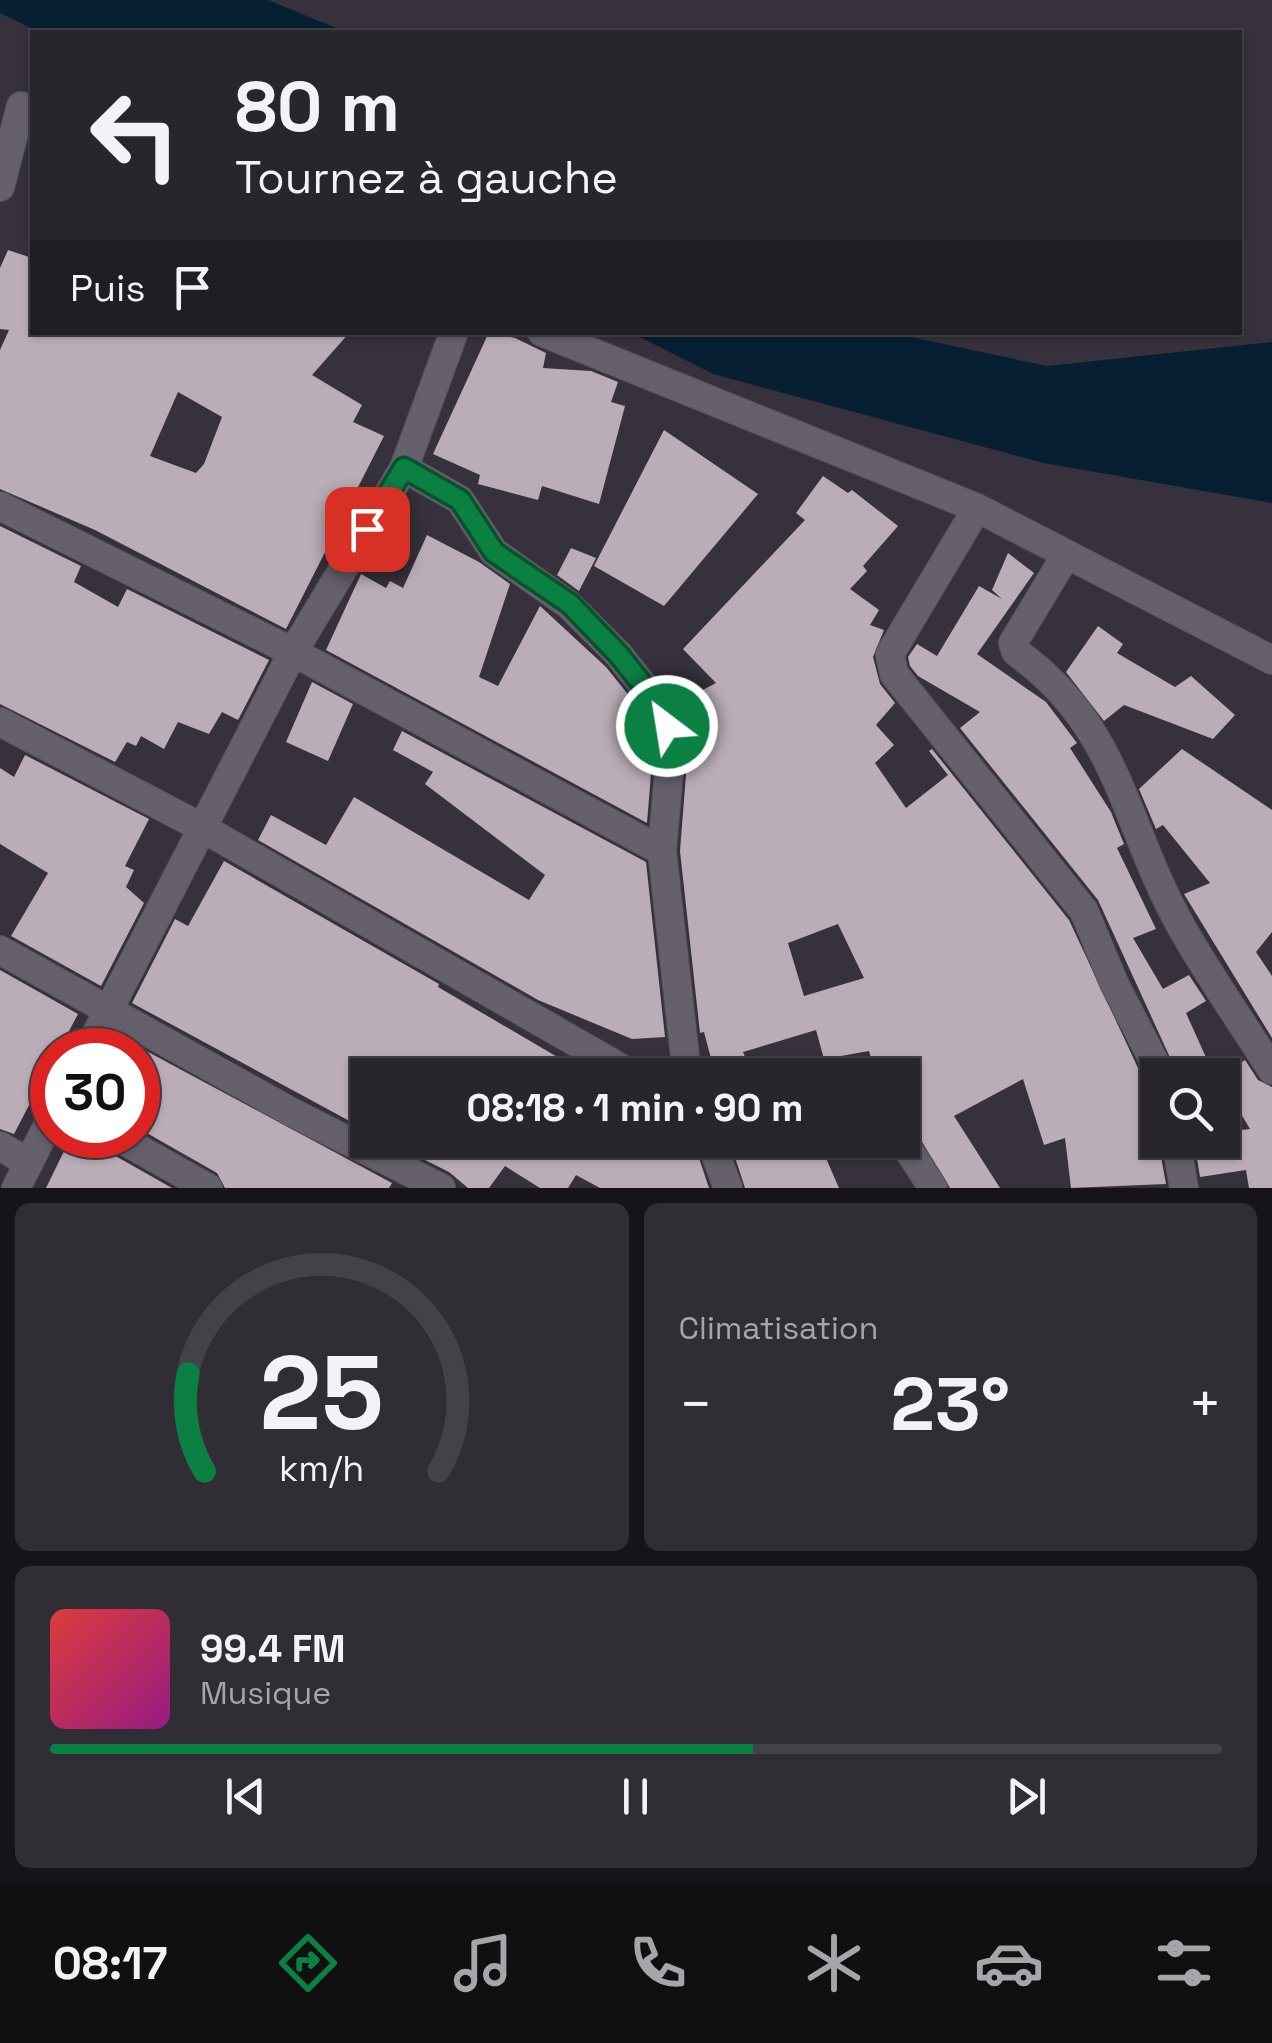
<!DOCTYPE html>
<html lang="fr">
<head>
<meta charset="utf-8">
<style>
  body { margin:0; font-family:"Space Grotesk",sans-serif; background:#302d35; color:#f1f3f6; height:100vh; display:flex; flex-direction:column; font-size:38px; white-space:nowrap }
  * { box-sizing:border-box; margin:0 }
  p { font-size:32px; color:#a5a5aa }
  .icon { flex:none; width:55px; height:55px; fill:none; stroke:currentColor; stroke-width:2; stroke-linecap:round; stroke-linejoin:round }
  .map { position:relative; height:1188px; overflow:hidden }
  .panel { display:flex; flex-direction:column; gap:15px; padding:15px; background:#161419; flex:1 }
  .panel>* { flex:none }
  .hud { position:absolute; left:30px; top:30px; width:1212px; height:305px; border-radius:0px; box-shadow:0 2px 8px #0004,0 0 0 2px #444249; background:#28252d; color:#f1f3f6; overflow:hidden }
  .tools { position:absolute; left:1140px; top:1058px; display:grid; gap:20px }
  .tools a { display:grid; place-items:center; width:100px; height:100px; border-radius:0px; background:#28252d; box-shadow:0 2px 8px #0004,0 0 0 2px #444249; font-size:50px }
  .speed { position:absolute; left:30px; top:1028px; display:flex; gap:20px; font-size:50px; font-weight:700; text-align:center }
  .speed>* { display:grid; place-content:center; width:130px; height:130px; border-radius:50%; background:#28252d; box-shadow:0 2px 8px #0004,0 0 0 2px #444249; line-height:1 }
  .speed .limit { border:15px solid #d22; background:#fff; color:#111 }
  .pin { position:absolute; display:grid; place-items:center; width:85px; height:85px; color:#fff; margin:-42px; border-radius:20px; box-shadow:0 5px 15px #0006 }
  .me { position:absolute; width:110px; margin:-55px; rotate:329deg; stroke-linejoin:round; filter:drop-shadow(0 0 8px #0008) }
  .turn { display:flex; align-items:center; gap:35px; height:210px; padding:0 40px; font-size:45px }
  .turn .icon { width:130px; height:130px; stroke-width:2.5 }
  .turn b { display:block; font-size:70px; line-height:85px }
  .then { display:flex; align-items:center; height:95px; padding:0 40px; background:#0003; gap:20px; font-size:38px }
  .big { font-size:75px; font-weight:700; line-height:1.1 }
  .panel .card { flex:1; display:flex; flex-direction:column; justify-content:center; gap:15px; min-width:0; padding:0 35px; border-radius:15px; background:#302d35 }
  .panel .dial { align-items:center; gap:0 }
  .dial svg { height:260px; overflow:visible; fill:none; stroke:#444249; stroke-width:7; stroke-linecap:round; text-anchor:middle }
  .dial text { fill:#f1f3f6; stroke:none }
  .song { display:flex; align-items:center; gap:30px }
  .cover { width:120px; height:120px; border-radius:15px; background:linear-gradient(135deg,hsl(0 70% 55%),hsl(310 70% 35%)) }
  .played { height:10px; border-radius:5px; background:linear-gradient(90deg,#0b8043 60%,#444249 60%) }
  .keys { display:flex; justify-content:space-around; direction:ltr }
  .heat { display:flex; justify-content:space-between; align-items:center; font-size:55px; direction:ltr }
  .panel .tiles { flex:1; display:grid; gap:15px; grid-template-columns:1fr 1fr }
  .card:last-child { grid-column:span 2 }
  .trip { position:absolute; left:350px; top:1058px; width:570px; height:100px; border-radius:0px; background:#28252d; box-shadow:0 2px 8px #0004,0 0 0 2px #444249; font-weight:700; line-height:100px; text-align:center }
  .tabs { display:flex; height:160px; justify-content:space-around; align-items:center; background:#100f12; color:#a5a5aa }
  .tabs .icon { width:70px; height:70px }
  .tabs .active { color:#0b8043 }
  .tabs b { font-size:45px; color:#f1f3f6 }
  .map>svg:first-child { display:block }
  .water { fill:#061f33 }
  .building { fill:#baadb7; fill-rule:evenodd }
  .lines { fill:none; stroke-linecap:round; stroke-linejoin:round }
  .street-casing { stroke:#54515a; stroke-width:30 }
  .street { stroke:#65606c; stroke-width:28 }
  .route-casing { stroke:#07532c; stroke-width:25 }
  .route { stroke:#0b8043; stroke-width:18 }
</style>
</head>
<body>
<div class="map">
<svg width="1272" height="1188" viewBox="0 0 1272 1188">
  <rect width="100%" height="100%" fill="#36313c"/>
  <!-- water -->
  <path class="water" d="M0,0h268l78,32h-307l-39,-19z
    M632,333h260l155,33 225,-24v161l-228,-40 -331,-89z"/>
  <!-- building -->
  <path class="building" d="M8,250l24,8v74h318l-38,43 50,30 -9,17 31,14 -98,193 -191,-99 -95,-41v-139l9,-20 -9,-1v-61zM178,392l44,25 -18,47 -8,9 -46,-17z
    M489,332l26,6 31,15 -3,15 48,3 27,11 -7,20 14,4 -26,98 -57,-18 -4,14 -60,-16 2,-9 -47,-21z
    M664,430l94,64 -94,112 -70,-40z
    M823,476l25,17 4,-3 46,36 -35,40 4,5 -17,18 29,21 -9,15 14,5 -11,27 7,27 15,19 -19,22 18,20 -19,18 31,45 42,-33 -19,-24 3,-2 137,171 76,163 13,9v48l8,44 -95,4 -6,-50 -21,7 -21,-66 -69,37 46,72h-50l-48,-79v-34h-26l-7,-24 -45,8 -8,-29 -73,22 3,7 -33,7 -9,-34 -4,1 -20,-182 8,-102 -12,-45 40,-21 -33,-34 122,-129 -9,-7zM838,924l26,54 -60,18 -16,-53z
    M0,526l81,40 -7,16 44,25 9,-18 142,71 -31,60 -16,-8 -13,22 -31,-12 -14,27 -23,-13 -5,10 -9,-4 -12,20 -115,-58z
    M427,535l52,27 31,22 -31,93 19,9 42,-80 66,61 33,41 14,41 -6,74 -321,-173 35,-76 25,14 4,-7 13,7z
    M571,548l25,10 -17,33 -22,-16z
    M1008,553l26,20 -57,81 69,48 31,41 -7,5 41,64 13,32 -7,4 39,81 -23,9 30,51 26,-14 17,26 -20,12 28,62h-36l-80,-175 -138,-172 20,-16 -62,-36 -8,-10 -2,-9 9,-13 20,12 42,-70 23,13 -10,-9z
    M1098,626l25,18 -6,9 58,34 16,-11 44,39 -22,24 -89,-34 -20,16 -38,-49z
    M312,682l41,22 -25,57 -42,-19z
    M402,731l244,131 19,175 -33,2 -94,-39 -280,-160 13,-25 55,30 28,-48 175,103 16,-25 -120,-91 8,-12 -40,-22z
    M1182,749l90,61v122l-16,20 16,24v62l-88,-144 26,-11 -47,-58 -7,4 -17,-40z
    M25,755l124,64 -24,47 9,4 -8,17 18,16 -43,83 -90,-50 37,-63 -48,-29v-76l14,9z
    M224,861l215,123 -1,3 150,88h-220v56l-236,-128 43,-84 13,7z
    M0,970l78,44 -19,36h-7v11l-38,73 -14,-5z
    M124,1039l268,144 -3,5h-164l-8,-15 -79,-45v-78h-20z
    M1245,1060l13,20 14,7v101h-23l-3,-18 -46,7 -6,-37h31l-2,-8 27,-3 -28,-47v-6z
    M72,1135h18l15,15 67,38h-126z
    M385,1140h308l16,48h-109l-24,-13 -8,13h-28l-35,-22 -16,22h-21l-19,-16z
    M751,1140h67l21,48h-94l-13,-40z"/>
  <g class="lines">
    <!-- street casing -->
    <g class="street-casing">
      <path id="street" d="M0,187l21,-81
        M454,332l-50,136 56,32 34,52 75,53 50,50 35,44 13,28 4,21 -9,103 25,224
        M542,332l435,176
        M0,506l293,146 369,199
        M1066,555l-53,88 3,9c105,75 107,172 166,276 27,48 60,95 90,142
        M0,722l199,104 434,249
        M0,950l295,164 146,74
        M88,1050l205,-398 111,-184
        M1161,1075l-47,-92 -30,-72 -190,-237 -4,-20 87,-146 295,152
        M114,1135l94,53
        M710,1140l18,48
        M902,1140l31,48
        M1176,1140l8,48
        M0,1146l29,17
        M16,1188l36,-71"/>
    </g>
    <!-- street -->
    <use href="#street" class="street"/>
  </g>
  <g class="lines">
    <!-- route casing -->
    <g class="route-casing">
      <path id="route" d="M367,529l37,-61 56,32 34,52 76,52 49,51 35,44 13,27"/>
    </g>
    <!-- route -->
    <use href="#route" class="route"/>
  </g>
</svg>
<div class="tools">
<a><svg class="icon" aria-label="search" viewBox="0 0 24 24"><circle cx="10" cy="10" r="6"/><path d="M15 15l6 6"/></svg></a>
</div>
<div class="speed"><div class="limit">30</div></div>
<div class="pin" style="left:367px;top:529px;background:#d93025"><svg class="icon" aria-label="arrive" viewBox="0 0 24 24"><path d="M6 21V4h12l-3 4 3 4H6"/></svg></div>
<svg class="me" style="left:667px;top:726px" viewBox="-20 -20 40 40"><circle r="17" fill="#0b8043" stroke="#fff" stroke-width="3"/><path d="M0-11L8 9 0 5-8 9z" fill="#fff"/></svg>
<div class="trip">08:18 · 1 min · 90 m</div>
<div class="hud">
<div class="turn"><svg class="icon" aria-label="left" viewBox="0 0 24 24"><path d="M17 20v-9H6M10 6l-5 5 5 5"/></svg><div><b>80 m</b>Tournez à gauche</div></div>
<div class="then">Puis<svg class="icon" aria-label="arrive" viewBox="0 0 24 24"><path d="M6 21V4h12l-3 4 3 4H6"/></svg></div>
</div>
</div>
<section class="panel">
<div class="tiles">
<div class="card dial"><svg viewBox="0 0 100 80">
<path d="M14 69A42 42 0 1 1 86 69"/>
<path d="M14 69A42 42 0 0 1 9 39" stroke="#0b8043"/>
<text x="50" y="56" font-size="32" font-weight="700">25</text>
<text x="50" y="72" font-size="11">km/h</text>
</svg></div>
<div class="card"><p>Climatisation</p>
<div class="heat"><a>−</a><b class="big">23°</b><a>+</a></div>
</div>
<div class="card">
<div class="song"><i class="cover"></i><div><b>99.4 FM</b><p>Musique</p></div></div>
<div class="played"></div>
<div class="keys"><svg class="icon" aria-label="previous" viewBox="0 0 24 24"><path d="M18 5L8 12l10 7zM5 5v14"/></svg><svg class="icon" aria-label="pause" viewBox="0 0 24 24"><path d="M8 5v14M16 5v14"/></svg><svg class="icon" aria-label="next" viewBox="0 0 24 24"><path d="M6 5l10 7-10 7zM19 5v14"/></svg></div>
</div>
</div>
</section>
<nav class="tabs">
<b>08:17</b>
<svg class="icon active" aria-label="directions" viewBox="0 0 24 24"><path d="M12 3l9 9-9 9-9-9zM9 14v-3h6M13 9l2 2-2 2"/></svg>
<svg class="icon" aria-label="music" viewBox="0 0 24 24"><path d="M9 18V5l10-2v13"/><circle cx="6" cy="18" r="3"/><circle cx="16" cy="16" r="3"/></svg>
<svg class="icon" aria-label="phone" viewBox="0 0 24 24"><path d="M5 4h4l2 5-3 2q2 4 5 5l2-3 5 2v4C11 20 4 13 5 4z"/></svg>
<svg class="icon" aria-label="climate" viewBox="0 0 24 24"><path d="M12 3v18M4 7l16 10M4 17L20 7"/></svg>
<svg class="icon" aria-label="car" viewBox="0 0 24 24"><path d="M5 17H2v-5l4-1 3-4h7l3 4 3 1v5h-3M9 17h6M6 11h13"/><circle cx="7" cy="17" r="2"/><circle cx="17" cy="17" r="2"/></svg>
<svg class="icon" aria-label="filters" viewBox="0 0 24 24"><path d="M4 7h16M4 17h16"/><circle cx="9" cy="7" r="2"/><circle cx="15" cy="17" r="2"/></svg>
</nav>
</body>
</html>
